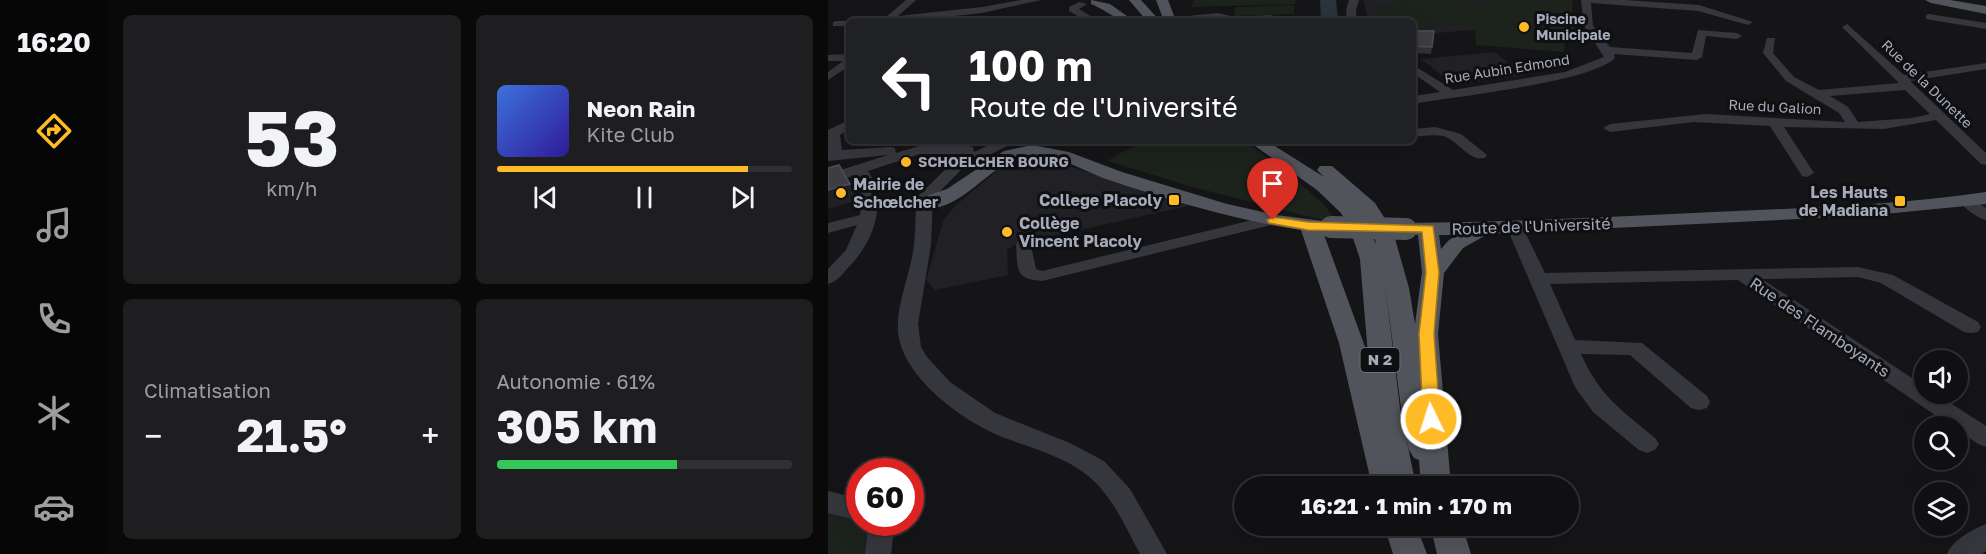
<!DOCTYPE html>
<html lang="fr">
<head>
<meta charset="utf-8">
<style>
  body { margin:0; font-family:"Golos Text",sans-serif; background:#1e1e20; color:#f1f3f6; height:100vh; display:flex; flex-direction:column; font-size:22px; white-space:nowrap }
  * { box-sizing:border-box; margin:0 }
  p { font-size:20px; color:#9c9d9f }
  .icon { flex:none; width:33px; height:33px; fill:none; stroke:currentColor; stroke-width:2; stroke-linecap:round; stroke-linejoin:round }
  .map { position:relative; flex:1; overflow:hidden }
  .drawer { display:flex; flex-direction:column; gap:15px; padding:15px; background:#09090a; width:720px }
  .drawer>* { flex:none }
  .hud { position:absolute; left:18px; top:18px; width:570px; height:126px; border-radius:9px; box-shadow:0 6px 24px #0002,0 0 0 2px #303032; background:#202124; color:#fff; overflow:hidden }
  .controls { position:absolute; left:1086px; top:350px; display:grid; gap:12px }
  .controls a { display:grid; place-items:center; width:54px; height:54px; border-radius:50%; background:#101012; box-shadow:0 6px 24px #0002,0 0 0 2px #303032; font-size:30px }
  .speed { position:absolute; left:18px; top:458px; display:flex; gap:12px; font-size:30px; font-weight:700; text-align:center }
  .speed>* { display:grid; place-content:center; width:78px; height:78px; border-radius:50%; background:#101012; box-shadow:0 6px 24px #0002,0 0 0 2px #303032; line-height:1 }
  .speed .limit { border:9px solid #d22; background:#fff; color:#111 }
  .pin { position:absolute; display:grid; place-items:center; width:51px; height:51px; color:#fff; margin:-62px -26px; border-radius:50% 50% 50% 0; rotate:-45deg; box-shadow:0 0 6px #0007 }
  .pin .icon { rotate:45deg }
  .me { position:absolute; width:66px; margin:-33px; rotate:356deg; stroke-linejoin:round; filter:drop-shadow(0 0 4px #0008) }
  .turn { display:flex; align-items:center; gap:21px; height:126px; padding:0 24px; font-size:27px }
  .turn .icon { width:78px; height:78px; stroke-width:2.5 }
  .turn b { display:block; font-size:42px; line-height:51px }
  .big { font-size:45px; font-weight:700; line-height:1.1 }
  .drawer .card { flex:1; display:flex; flex-direction:column; justify-content:center; gap:9px; min-width:0; padding:0 21px; border-radius:9px; background:#1e1e20 }
  .drawer .dial { align-items:center; gap:0 }
  .dial b { font-size:78px; line-height:1 }
  .song { display:flex; align-items:center; gap:18px }
  .cover { width:72px; height:72px; border-radius:9px; background:linear-gradient(135deg,hsl(220 70% 55%),hsl(250 70% 35%)) }
  .played { height:6px; border-radius:3px; background:linear-gradient(90deg,#ffbb26 85%,#303032 85%) }
  .keys { display:flex; justify-content:space-around; direction:ltr }
  .heat { display:flex; justify-content:space-between; align-items:center; font-size:33px; direction:ltr }
  .charge { height:9px; border-radius:4px; background:linear-gradient(90deg,#34c759 61%,#303032 0) }
  .drawer .tiles { flex:1; display:grid; gap:15px; grid-template-columns:repeat(2,1fr) }
  .trip { position:absolute; left:406px; top:476px; width:345px; height:60px; border-radius:30px; background:#101012; box-shadow:0 6px 24px #0002,0 0 0 2px #303032; font-weight:700; line-height:60px; text-align:center }
  main { display:flex; flex:1; min-height:0 }
  .menu { display:flex; flex-direction:column; width:108px; justify-content:space-around; align-items:center; background:#060607; color:#9c9d9f }
  .menu .icon { width:42px; height:42px }
  .menu .current { color:#ffbb26 }
  .menu b { font-size:27px; color:#f1f3f6 }
  .map>svg:first-child { display:block }
  .built { fill:#212125 }
  .green { fill:#1b231c }
  .water { fill:#2a343d }
  .lines { fill:none; stroke-linecap:round; stroke-linejoin:round }
  .minor { fill:#36373d; fill-rule:evenodd }
  .major { fill:#52545c; fill-rule:evenodd }
  .major-bridge { stroke:#52545c; stroke-width:22 }
  .wall { fill:#313136 }
  .shaded-wall { fill:#202024 }
  .building { fill:#3d3e44; stroke:#4e4f56; stroke-width:1.5 }
  .route { fill:#ffbb26; stroke:#a67a19; stroke-width:1.5 }
  .poi-dot { fill:#ffbb26; stroke:#101013; stroke-width:2 }
  .labels { text-anchor:middle; stroke-width:6; stroke-linejoin:round; paint-order:stroke }
  .far-poi-label { font-size:14px; font-weight:bold; fill:#a6abb9; stroke:#101013; text-anchor:start }
  .far-street-label { font-size:14px; fill:#a6abb9; stroke:#101013 }
  .shield { fill:#101013; stroke:#797c87; stroke-width:1.5 }
  .shield-label { font-size:15px; font-weight:bold; fill:#a6abb9 }
  .poi-label { font-size:16px; font-weight:bold; fill:#a6abb9; stroke:#101013; text-anchor:start }
  .street-label { font-size:16px; fill:#a6abb9; stroke:#101013 }
</style>
</head>
<body>
<main>
<nav class="menu">
<b>16:20</b>
<svg class="icon current" aria-label="directions" viewBox="0 0 24 24"><path d="M12 3l9 9-9 9-9-9zM9 14v-3h6M13 9l2 2-2 2"/></svg>
<svg class="icon" aria-label="music" viewBox="0 0 24 24"><path d="M9 18V5l10-2v13"/><circle cx="6" cy="18" r="3"/><circle cx="16" cy="16" r="3"/></svg>
<svg class="icon" aria-label="phone" viewBox="0 0 24 24"><path d="M5 4h4l2 5-3 2q2 4 5 5l2-3 5 2v4C11 20 4 13 5 4z"/></svg>
<svg class="icon" aria-label="climate" viewBox="0 0 24 24"><path d="M12 3v18M4 7l16 10M4 17L20 7"/></svg>
<svg class="icon" aria-label="car" viewBox="0 0 24 24"><path d="M5 17H2v-5l4-1 3-4h7l3 4 3 1v5h-3M9 17h6M6 11h13"/><circle cx="7" cy="17" r="2"/><circle cx="17" cy="17" r="2"/></svg>
</nav>
<section class="drawer">
<div class="tiles">
<div class="card dial"><b>53</b><p>km/h</p></div>
<div class="card">
<div class="song"><i class="cover"></i><div><b>Neon Rain</b><p>Kite Club</p></div></div>
<div class="played"></div>
<div class="keys"><svg class="icon" aria-label="previous" viewBox="0 0 24 24"><path d="M18 5L8 12l10 7zM5 5v14"/></svg><svg class="icon" aria-label="pause" viewBox="0 0 24 24"><path d="M8 5v14M16 5v14"/></svg><svg class="icon" aria-label="next" viewBox="0 0 24 24"><path d="M6 5l10 7-10 7zM19 5v14"/></svg></div>
</div>
<div class="card"><p>Climatisation</p>
<div class="heat"><a>−</a><b class="big">21.5°</b><a>+</a></div>
</div>
<div class="card"><p>Autonomie · 61%</p><b class="big">305 km</b><div class="charge"></div></div>
</div>
</section>
<div class="map">
<svg width="1158" height="554" viewBox="0 0 1158 554">
  <rect width="100%" height="100%" fill="#151518"/>
  <!-- built -->
  <path class="built" d="M536,0h132l-12,29 -71,6v-14h-45z
    M666,52l32,23 -72,10 -33,-26z
    M195,156l21,2 148,47 -175,39 -10,6 1,25 -73,15 -9,-10 18,-61 12,-14 56,-47z"/>
  <!-- green -->
  <path class="green" d="M366,0h102l-1,4 -104,3z
    M572,0l93,4 3,-4h77l-2,23 4,6 -12,4 2,15 -2,4 -87,-7 -1,-15h-7l-5,-5 -50,4v-8h-28l-2,-6 -4,-1 -4,-6z
    M466,5v9l-60,2 2,-9z
    M319,141h98l43,32 35,31 9,11 -3,4 -7,1 -133,-34 -81,-25 8,-6z
    M0,513l31,6 1,3h12l-4,32h-40z"/>
  <!-- water -->
  <path class="water" d="M492,0h16l2,21h-17z"/>
  <g class="lines">
    <!-- minor -->
    <path class="minor" d="M78,0h10l-18,16 84,-9 39,-7h20l-59,13 -75,8h-32l10,-3z
      M521,0h10l-3,10 1,11h-10l-1,-11z
      M753,0h44l74,5 54,17 -5,3 -50,-14 -107,-8 2,23 17,21 82,6 6,-23 39,3 5,3 -5,3 -31,-3 -4,21 -5,3 -83,-6 1,4c-23,24 -162,39 -202,46v-8l27,-4 -27,-19v-8l40,25 112,-18 39,-15 -20,-31z
      M251,2l8,2 -8,5 19,12h-12l-17,-10v-4z
      M390,13l17,4 35,-2 21,6h-63l-10,-3 -33,3 -2,-2 5,-3z
      M1101,14l57,9v6l-60,-10v-4z
      M8,21h16h-3v5h-16v-4z
      M1019,24l57,51 82,-12v6l-76,12 76,72v12l-5,-1 -45,-44 -52,9 -100,-2 30,46 -7,4 -5,-1 -32,-50 -76,-4 -84,10 -7,-4 7,-4 96,-10 139,8 -6,-9 -53,-32 -23,-28 4,-15h8l-2,15 21,24 25,13 80,-7 -55,-54 -2,-2zM1077,90l25,24 -18,4 -54,4 -10,-15 -18,-11z
      M21,54v12l-21,14v-8l15,-11h-15v-6z
      M21,120v9l-9,6 2,15 48,-3 5,1 1,5 23,-7h49l5,1 1,5 24,-11h18l-55,29 -28,28 -2,47 -13,79 3,23 6,10 23,25 45,31 75,30 34,18 26,28 37,65h-27c-15,-28 -28,-59 -53,-79 -28,-22 -64,-28 -96,-43 -35,-17 -89,-57 -93,-100 -2,-26 11,-55 15,-80 3,-18 2,-37 4,-55l34,-33 19,-10h-50l-52,17c22,32 3,75 -22,99 -5,6 -10,12 -18,14v-15l18,-19 11,-25 -29,8v-10l32,-8 1,-27 -5,-13 -28,8v-9l60,-19 -60,6v-31z
      M607,127l26,7 26,21 -2,3c-16,4 -27,-18 -42,-22 -10,-2 -21,0 -30,1v-8z
      M1139,196l19,12v12c-10,-3 -21,-11 -27,-19l3,-3z
      M445,215l6,2 2,3 -2,3 -237,58c-28,-2 -24,-12 -26,-36l2,-4h12l6,28 6,2z
      M687,223l8,5 22,45 313,-6 35,8 85,47 3,5 -3,5 -7,1 -7,-1 -83,-49 -23,-6 -96,2 162,107v7h11l51,33v21l-8,-3 -20,-14v-4h-7l-213,-146 -188,4 25,56 67,3 65,53 3,6 -3,6 -8,2 -8,-2 -61,-53 -49,-1c19,42 39,55 74,84l4,6 -4,6 -8,3 -8,-3 -46,-38 -18,-25 -68,-159z
      M0,491l32,8v22l-32,-8z
      M41,522h26l-4,32h-26z
      M1158,524v27l-4,3h-35c6,-14 24,-24 39,-30z"/>
    <!-- major -->
    <path class="major" d="M263,0l19,4 24,17c-19,0 -26,-10 -43,-17z
      M301,0h12l19,21h-13z
      M328,0h12l8,21h-12z
      M1097,0h25l36,6v8l-55,-11z
      M420,141h19l57,36 -7,-7 3,-4h12l43,37 12,19 -3,4h-14l-15,-20 11,15 -3,4h-14l-9,-13 -23,-22z
      M204,145l37,7 53,20 105,32 50,11 61,8 3,4 -3,4 -15,1 45,123 -8,-96 -8,-24 3,-4 7,-2 7,2 7,13 -2,-9 3,-4 7,-2 7,2 3,4 15,53 6,36 7,-52 -4,-37 -19,-2 -3,-4 3,-4 7,-2c103,-1 206,-6 308,-11 91,-4 182,-7 272,-20v12l-122,12 -376,18 -25,14 -19,25 -6,61 13,152h-30l-2,-26 -5,-2 -5,-8 -6,-27 -18,-139 15,124 16,78h-44l-33,-143 -38,-113c-66,-10 -129,-29 -192,-50 -24,-8 -51,-26 -78,-25 -40,2 -69,63 -114,52l-3,-4 3,-4 30,-10 57,-38zM611,235h18l-8,5 -8,9z
      M556,525h32l11,29h-34z
      M602,525h32l9,29h-34z"/>
    <!-- major-bridge -->
    <path class="major-bridge" d="M503,227l75,2"/>
  </g>
  <!-- wall -->
  <path class="wall" d="M606,31l-3,23 -18,-1v-19z"/>
  <!-- shaded-wall -->
  <path class="shaded-wall" d="M22,184l8,16 -30,9v-19z"/>
  <!-- building -->
  <path class="building" d="M586,31h20l-2,16 -19,-1z
    M11,165l11,19 -22,6v-22z"/>
  <!-- route -->
  <path class="route" d="M445,217l35,5 125,4 6,46 -5,62 6,85 -2,5 -7,2 -6,-2 -2,-5 -4,-85 7,-62 -4,-40 -114,-2 -39,-7 -2,-3z"/>
  <!-- markers -->
  <g class="poi-dot">
    <circle cx="696" cy="27" r="6"/>
    <circle cx="78" cy="162" r="6"/>
    <circle cx="13" cy="193" r="6"/>
    <rect x="340" y="194" width="12" height="12" rx="3"/>
    <rect x="1066" y="195" width="12" height="12" rx="3"/>
    <circle cx="179" cy="232" r="6"/>
  </g>
  <g class="labels">
    <!-- far-poi labels -->
    <g class="far-poi-label">
      <text x="708" y="24">Piscine<tspan x="708" dy="16">Municipale</tspan></text>
      <text x="90" y="167">SCHOELCHER BOURG</text>
    </g>
    <!-- far-street labels -->
    <g class="far-street-label">
      <text transform="translate(679 69) rotate(-9)" y="5">Rue Aubin Edmond</text>
      <text transform="translate(1099 84) rotate(44)" y="5">Rue de la Dunette</text>
      <text transform="translate(947 107) rotate(3)" y="5">Rue du Galion</text>
    </g>
    <!-- shield labels -->
    <rect class="shield" x="532.5" y="348" width="39" height="24" rx="4.5"/>
    <g class="shield-label">
      <text x="552" y="365">N 2</text>
    </g>
    <!-- poi labels -->
    <g class="poi-label">
      <text x="25" y="190">Mairie de<tspan x="25" dy="18">Schœlcher</tspan></text>
      <text x="1060" y="198" text-anchor="end">Les Hauts<tspan x="1060" dy="18">de Madiana</tspan></text>
      <text x="334" y="206" text-anchor="end">College Placoly</text>
      <text x="191" y="229">Collège<tspan x="191" dy="18">Vincent Placoly</tspan></text>
    </g>
    <!-- street labels -->
    <g class="street-label">
      <text transform="translate(703 226) rotate(-2)" y="6">Route de l'Université</text>
      <text transform="translate(992 327) rotate(34)" y="6">Rue des Flamboyants</text>
    </g>
  </g>
</svg>
<div class="controls">
<a><svg class="icon" aria-label="sound" viewBox="0 0 24 24"><path d="M4 9h4l5-4v14l-5-4H4zM17 9q2 3 0 6"/></svg></a>
<a><svg class="icon" aria-label="search" viewBox="0 0 24 24"><circle cx="10" cy="10" r="6"/><path d="M15 15l6 6"/></svg></a>
<a><svg class="icon" aria-label="layers" viewBox="0 0 24 24"><path d="M12 4l9 5-9 5-9-5zM3 14l9 5 9-5"/></svg></a>
</div>
<div class="speed"><div class="limit">60</div></div>
<div class="pin" style="left:445px;top:220px;background:#d93025"><svg class="icon" aria-label="arrive" viewBox="0 0 24 24"><path d="M6 21V4h12l-3 4 3 4H6"/></svg></div>
<svg class="me" style="left:603px;top:419px" viewBox="-20 -20 40 40"><circle r="17" fill="#ffbb26" stroke="#fff" stroke-width="3"/><path d="M0-11L8 9 0 5-8 9z" fill="#fff"/></svg>
<div class="trip">16:21 · 1 min · 170 m</div>
<div class="hud">
<div class="turn"><svg class="icon" aria-label="left" viewBox="0 0 24 24"><path d="M17 20v-9H6M10 6l-5 5 5 5"/></svg><div><b>100 m</b>Route de l'Université</div></div>
</div>
</div>
</main>
</body>
</html>
